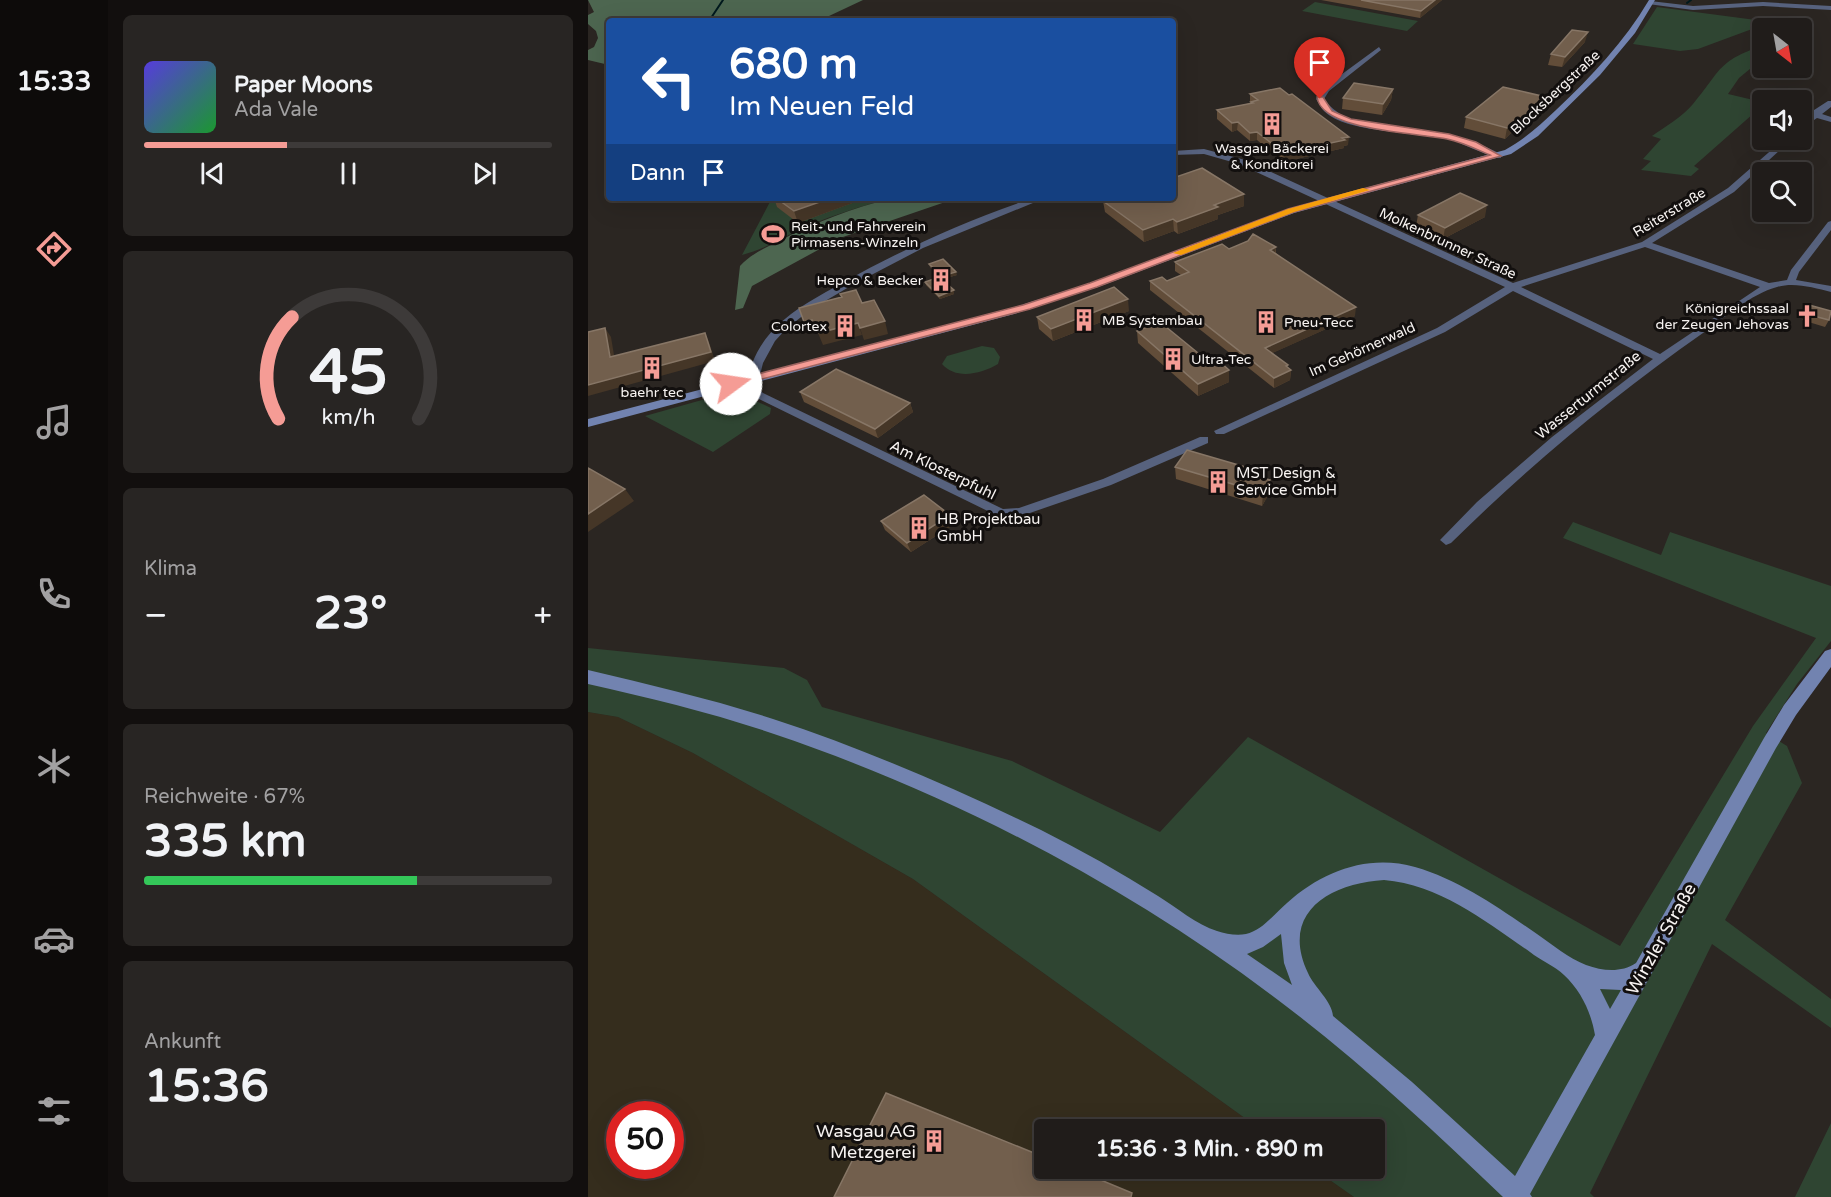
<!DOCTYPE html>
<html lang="de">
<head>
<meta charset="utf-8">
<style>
  body { margin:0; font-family:"Varela Round",sans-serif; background:#282523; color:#f1f3f6; height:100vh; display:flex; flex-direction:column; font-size:22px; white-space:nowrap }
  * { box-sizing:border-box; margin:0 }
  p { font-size:20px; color:#a2a1a2 }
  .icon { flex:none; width:33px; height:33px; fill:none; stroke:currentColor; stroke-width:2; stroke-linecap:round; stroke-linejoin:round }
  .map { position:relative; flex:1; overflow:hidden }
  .panel { display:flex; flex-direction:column; gap:15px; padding:15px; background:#120f0e; width:480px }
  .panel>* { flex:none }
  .banner { position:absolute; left:18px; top:18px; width:570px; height:183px; border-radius:6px; box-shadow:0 6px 24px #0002,0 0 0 2px #3d3a39; background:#1a4fa0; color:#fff; overflow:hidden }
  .needle { width:39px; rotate:149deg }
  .buttons { position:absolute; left:1164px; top:18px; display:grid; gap:12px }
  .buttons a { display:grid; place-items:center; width:60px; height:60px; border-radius:6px; background:#201c1a; box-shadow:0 6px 24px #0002,0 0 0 2px #3d3a39; font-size:30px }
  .speed { position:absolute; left:18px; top:1101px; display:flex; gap:12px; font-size:30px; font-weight:700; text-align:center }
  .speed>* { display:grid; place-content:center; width:78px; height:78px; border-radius:50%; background:#201c1a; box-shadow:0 6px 24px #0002,0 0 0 2px #3d3a39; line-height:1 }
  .speed .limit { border:9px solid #d22; background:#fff; color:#111 }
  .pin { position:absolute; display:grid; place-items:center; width:51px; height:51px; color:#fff; margin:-62px -26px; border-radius:50% 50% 50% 0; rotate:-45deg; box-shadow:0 0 6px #0007 }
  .pin .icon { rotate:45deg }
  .me { position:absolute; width:66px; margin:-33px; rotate:76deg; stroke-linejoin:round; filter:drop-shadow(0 0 4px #0008) }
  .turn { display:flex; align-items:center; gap:21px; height:126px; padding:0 24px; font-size:27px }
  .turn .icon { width:78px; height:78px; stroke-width:2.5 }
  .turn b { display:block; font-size:42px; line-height:51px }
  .then { display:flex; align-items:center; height:57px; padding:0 24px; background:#0003; gap:12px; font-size:22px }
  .big { font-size:45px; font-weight:700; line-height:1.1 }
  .panel .card { flex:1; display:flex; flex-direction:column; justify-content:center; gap:9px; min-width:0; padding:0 21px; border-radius:9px; background:#282523 }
  .panel .dial { align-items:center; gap:0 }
  .dial svg { height:156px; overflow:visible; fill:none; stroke:#3d3a39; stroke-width:7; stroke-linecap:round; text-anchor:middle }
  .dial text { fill:#f1f3f6; stroke:none }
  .song { display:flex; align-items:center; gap:18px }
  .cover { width:72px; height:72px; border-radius:9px; background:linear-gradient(135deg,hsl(250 70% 55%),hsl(130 70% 35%)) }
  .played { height:6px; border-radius:3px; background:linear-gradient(90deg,#f59c95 35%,#3d3a39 35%) }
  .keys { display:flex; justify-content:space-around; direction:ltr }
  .heat { display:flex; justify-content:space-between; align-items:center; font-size:33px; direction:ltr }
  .charge { height:9px; border-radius:4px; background:linear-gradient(90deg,#34c759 67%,#3d3a39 0) }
  .trip { position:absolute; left:446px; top:1119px; width:351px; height:60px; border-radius:6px; background:#201c1a; box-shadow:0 6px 24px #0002,0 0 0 2px #3d3a39; font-weight:700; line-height:60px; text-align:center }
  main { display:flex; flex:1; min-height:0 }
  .dock { display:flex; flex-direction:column; width:108px; justify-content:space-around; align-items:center; background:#0d0b0a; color:#a2a1a2 }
  .dock .icon { width:42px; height:42px }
  .dock .selected { color:#f59c95 }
  .dock b { font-size:27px; color:#f1f3f6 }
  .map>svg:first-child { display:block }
  .commercial { fill:#352d1d; fill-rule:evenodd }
  .green { fill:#2f4532 }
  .forest { fill:#4d6650 }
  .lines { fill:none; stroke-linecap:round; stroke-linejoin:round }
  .stream { stroke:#00191d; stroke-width:2 }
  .street { fill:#57627e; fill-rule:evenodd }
  .secondary { fill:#7283b0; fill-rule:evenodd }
  .wall { fill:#624d39 }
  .shaded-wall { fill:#453627 }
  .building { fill:#725f4d; stroke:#877666; stroke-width:1.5 }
  .route { fill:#f59c95; stroke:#9f6561; stroke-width:1.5 }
  .slow { fill:#f59e0b }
  .labels { text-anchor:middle; stroke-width:6; stroke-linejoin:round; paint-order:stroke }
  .far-street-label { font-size:14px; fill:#f7f3f1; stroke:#120f0e }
  .far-poi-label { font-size:14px; fill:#f7f3f1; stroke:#120f0e; text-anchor:start }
  .street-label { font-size:15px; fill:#f7f3f1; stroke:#120f0e }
  .poi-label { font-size:15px; fill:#f7f3f1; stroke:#120f0e; text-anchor:start }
  .near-street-label { font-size:18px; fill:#f7f3f1; stroke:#120f0e }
  .near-poi-label { font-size:18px; fill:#f7f3f1; stroke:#120f0e; text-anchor:end }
</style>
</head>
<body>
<main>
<nav class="dock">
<b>15:33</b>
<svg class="icon selected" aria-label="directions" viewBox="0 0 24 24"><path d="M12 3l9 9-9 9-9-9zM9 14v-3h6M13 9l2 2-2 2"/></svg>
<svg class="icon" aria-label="music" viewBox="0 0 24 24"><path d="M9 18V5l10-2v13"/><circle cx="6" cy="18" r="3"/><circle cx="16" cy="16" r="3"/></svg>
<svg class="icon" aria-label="phone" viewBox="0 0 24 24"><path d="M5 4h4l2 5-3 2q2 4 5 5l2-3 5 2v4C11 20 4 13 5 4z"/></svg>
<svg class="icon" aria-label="climate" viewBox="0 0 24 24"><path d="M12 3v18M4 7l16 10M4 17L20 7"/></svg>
<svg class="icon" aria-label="car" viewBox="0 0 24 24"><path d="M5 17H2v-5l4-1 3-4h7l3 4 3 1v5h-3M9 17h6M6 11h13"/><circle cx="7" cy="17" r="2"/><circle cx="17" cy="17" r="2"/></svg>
<svg class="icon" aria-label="filters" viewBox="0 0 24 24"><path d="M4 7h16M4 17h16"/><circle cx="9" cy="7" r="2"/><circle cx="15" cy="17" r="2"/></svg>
</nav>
<section class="panel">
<div class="card">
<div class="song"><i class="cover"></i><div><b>Paper Moons</b><p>Ada Vale</p></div></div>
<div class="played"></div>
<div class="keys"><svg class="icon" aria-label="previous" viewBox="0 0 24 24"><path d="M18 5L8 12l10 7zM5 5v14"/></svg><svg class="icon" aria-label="pause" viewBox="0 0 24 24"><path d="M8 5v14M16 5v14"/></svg><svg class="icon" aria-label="next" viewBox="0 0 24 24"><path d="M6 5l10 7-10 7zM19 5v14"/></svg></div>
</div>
<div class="card dial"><svg viewBox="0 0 100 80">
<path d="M14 69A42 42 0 1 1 86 69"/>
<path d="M14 69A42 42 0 0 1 21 17" stroke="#f59c95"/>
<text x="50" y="56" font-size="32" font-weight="700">45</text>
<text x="50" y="72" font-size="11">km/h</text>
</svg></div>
<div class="card"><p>Klima</p>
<div class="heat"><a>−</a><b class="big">23°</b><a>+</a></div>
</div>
<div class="card"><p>Reichweite · 67%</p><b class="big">335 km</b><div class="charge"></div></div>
<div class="card"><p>Ankunft</p><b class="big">15:36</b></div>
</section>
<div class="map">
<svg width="1243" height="1197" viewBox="0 0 1243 1197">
  <rect width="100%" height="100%" fill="#2b2622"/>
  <!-- commercial -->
  <path class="commercial" d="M0,712l30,5 75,36 220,126 347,250 -216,1v38l270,1 40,28h-766zM32,1114h50v52h-50z"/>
  <!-- green -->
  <path class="green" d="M727,2l103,19 -11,10 -105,-20z
    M1069,7l114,15 -73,27 -18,2 -47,-7z
    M1174,46v13l-23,19 -11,16 34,8v4l-68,60 5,3 -8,7 -50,-6 10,-9 -8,-2 18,-20 -9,-3c13,-9 30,-19 41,-32 28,-33 24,-43 69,-58z
    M184,198h121c-29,7 -59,17 -86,28 -22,10 -41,23 -65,29z
    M394,346l12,2 6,9 -2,7c-17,10 -42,16 -56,0l5,-8z
    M146,391l37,17 -1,6 -57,38 -68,-36z
    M985,522l88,33 9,-23 161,54v55l-34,43 -31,49 21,13 15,37 -77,137 106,79v29l-119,-84 -122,249 4,4h-240l-40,-28 60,-1v-38l-114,-1 -347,-250 -220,-126 -75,-36 -30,-5v-64l196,20 23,12 15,27 190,54 148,71 88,-95 372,209 133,-220 63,-88 -253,-100z
    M1243,1123v74h-36z"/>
  <!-- forest -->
  <path class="forest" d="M0,0h275l-34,16 -18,5h-202v44l-21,-5v-10l6,-3 4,-9 -2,-7 -8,-7v-9l6,-3z
    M305,198h64l-117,40 -88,48 -9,22 -8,2 5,-44c11,-12 25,-18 39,-25 37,-19 73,-33 114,-43z"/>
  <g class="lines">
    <!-- stream -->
    <path class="stream" d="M1099,3l4,-3
      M121,21l14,-21"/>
    <!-- street -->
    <path class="street" d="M1062,1l43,5 70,-4 68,4v4l-68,-4 -70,4 -45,-6z
      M791,47l2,3 -52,41 -5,8c21,32 81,27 116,34 21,4 41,11 61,21v4c-10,0 -39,-15 -52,-19 -32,-8 -102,-5 -125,-28 -3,-3 -5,-8 -8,-12l7,-11z
      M1240,101h3v6l-9,7 9,3v5l-14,-4 -15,10v-5l9,-11z
      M1195,140h8l-57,52 -82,51 117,40 18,-3 4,-10 37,-48 3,-1v9l-32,42 -3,8 35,6v6c-17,-4 -36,-10 -54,-5 -26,7 -52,30 -74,46 -90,63 -174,133 -252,210l-5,2 -6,-5 37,-38 75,-65 101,-78 -140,-68 -68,41 -221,102h-8l-2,-3 223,-103 68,-41 -266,-123 -35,-10 -31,1v-4l31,-2 41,11 268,123 129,-41 86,-54zM1057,247l115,40 -100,67 -139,-67z
      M445,198h12l-122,50 -69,36 -44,26 -24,19 -11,12 -12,22 -6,24 6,6 240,116 16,-1 84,-29 97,-42h8v6l-97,42 -87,30 -22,3 -247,-121 -8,-9c1,-23 13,-45 29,-61 19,-19 45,-32 68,-45 61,-34 123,-62 189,-84z"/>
    <!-- secondary -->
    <path class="secondary" d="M1061,0h6l-20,33 -35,42 -62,61 -27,18 -217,59 -196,74 -84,27 -426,113v-8l418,-109 84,-27 198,-74 217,-59c19,-10 35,-25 51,-40 36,-34 68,-68 93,-110z
      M1243,649v18l-35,48 -20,33 -246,446 2,3h-29c-72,-69 -145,-137 -225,-197 -152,-115 -324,-205 -504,-266 -61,-21 -124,-36 -186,-50v-14c62,15 124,29 185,49 92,30 181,69 268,111 40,20 79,42 117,66 18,11 39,29 59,35 9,3 20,5 29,3 16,-3 29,-21 41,-31 36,-32 81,-49 128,-36 45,13 84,41 122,67 16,11 31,24 49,31 17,6 35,8 50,-2l128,-225 20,-33 41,-54zM796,880c56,5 101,41 146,72 10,8 25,14 34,23 17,16 27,37 31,60l-80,141 -103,-94 -79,-66c-1,-15 -19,-29 -25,-43 -29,-61 23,-90 76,-93zM693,934l3,29 8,22 -45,-31 16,-7zM1012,989l21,1 -11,19z"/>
  </g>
  <!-- wall -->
  <path class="wall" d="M733,0h121l-22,18z
    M997,42l-23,25 -14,-2 3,-11z
    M805,89l-2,11 -9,15 -40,-6 1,-11z
    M662,94l98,51 -4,1v2l-61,14 -26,-22 -7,1 -13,-11 -5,2 -15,-13v-9l34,-7 -1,-1z
    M958,97l-3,11 -26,23 -3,-1 -9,9 -41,-11 2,-11z
    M186,198h92l-68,25 -21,-16z
    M515,201l141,5 -26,9v4l-40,15 -4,-3 -30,11 -39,-30z
    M830,215l67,2 -42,22 -27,-13z
    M688,247v6l79,63 -83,37 19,17 -1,10 -16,8 -124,-98v-9h17l14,-6 -6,-4v-9l54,-13z
    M341,264l28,11 -14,4 -13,-12z
    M337,282l29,12 -14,5 -14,-14z
    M1221,305l20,15 -4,7 -23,-7z
    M541,311l-76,30 -14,-12 -2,-12z
    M549,331l77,35 15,4v12l-31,14 -60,-53z
    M212,392l110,11 3,9 -35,26 -74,-36z
    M587,467l91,12 4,13 -8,14 -86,-27z
    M362,515l3,10 -42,27 -26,-22 -4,-9z"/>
  <!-- shaded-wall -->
  <path class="shaded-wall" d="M847,0h7l-22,18 1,-7z
    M1000,32l-3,10 -23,25 3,-10z
    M805,89l-2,11 -9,15 1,-11z
    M958,97l-3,11 -26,23 3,-11z
    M929,120l-3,10 -9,9 2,-11z
    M650,122l-1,8 -5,2v-9z
    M669,132v8l-7,1v-8z
    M761,137l-1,8 -4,1v2l-61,14 1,-9z
    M656,194v12l-26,9v4l-40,15 -1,-12 37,-17z
    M243,198h35l-68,25 -4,-12z
    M899,205l-2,12 -42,22 2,-11z
    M585,219l1,12 -30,11 -1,-12z
    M688,247l-1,9 -5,-6z
    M368,272l1,3 -14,4 -1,-3z
    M366,290v4l-14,5 -1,-3z
    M540,299l1,12 -76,30 -2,-12z
    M768,307l-1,9 -91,41 1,-9z
    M224,320l5,12 -8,2 -5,-12z
    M297,321l3,13 -24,6 -4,-12z
    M270,323l4,12 -39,10 -5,-12z
    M17,328l6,9 5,30 -6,-10z
    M117,333l4,9 6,19 -127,35v-11z
    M700,365v7l3,-2 -1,10 -16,8v-10l12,-12z
    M641,370v12l-31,14v-12z
    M322,403l3,9 -35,26 -3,-9z
    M682,480v12l-8,14 1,-13z
    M37,489l9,12 -46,31v-18z
    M362,515l3,10 -42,27 -4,-9z"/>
  <!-- building -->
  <path class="building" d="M773,0h74l-14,11z
    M984,30l16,2 -23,25 -14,-3z
    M766,83l39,6 -10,15 -40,-6z
    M915,87l43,10 -26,23h-3l-10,8 -41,-11z
    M692,88l9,7 3,-1 57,43 -7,1 3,2 -61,13 -27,-21 -7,1 -12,-11 -6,1 -15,-13 36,-7 -2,-1 7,-2 -8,-6z
    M614,168l42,26 -30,11 4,2 -41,15 -4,-3 -30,11 -40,-29 9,-3h61v-20z
    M872,193l27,12 -42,23 -27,-13z
    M188,198h55l-37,13z
    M665,234l23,13 -6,3 86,57 -91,41 23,17 -2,1 5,4 -17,8 -124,-97 12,-4 5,4 22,-9 -14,-10 47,-18 7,5 19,-8z
    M355,259l13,13 -14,4 -13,-12z
    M351,277l15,13 -15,6 -14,-14z
    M526,287l14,12 -77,30 -14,-12z
    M268,290l6,13 12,-3 11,21 -25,7 -2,-5 -40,10 -6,-13 -8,2 -5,-14 43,-11 -2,-3z
    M1221,305l22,6 -2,9 -23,-6z
    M572,322l54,44 7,-3 8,7 -31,14 -61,-53z
    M17,328l5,29 95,-24 6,19 -123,33v-53z
    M248,369l74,34 -35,26 -75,-37z
    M599,450l79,23 -3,5 7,2 -7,13 -88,-26z
    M0,468l37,21 -37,25z
    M336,495l26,20 -43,28 -26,-22z
    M298,1093l158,64v11h28l60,25 -1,4h-297z"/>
  <!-- route -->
  <path class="route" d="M729,97h6l9,14 19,8 98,15 27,8 25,14 -207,56 -197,75 -67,22 -299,78 -5,-3 1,-2 296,-77 67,-22 198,-74 202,-54c-14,-6 -28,-13 -43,-16 -28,-6 -126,-8 -130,-42z"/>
  <!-- slow -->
  <path class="slow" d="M775,188l7,2 -76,22 -113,43 -8,-2 115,-44z"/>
  <!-- icons -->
  <defs>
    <g id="building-bare" transform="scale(1.8)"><path d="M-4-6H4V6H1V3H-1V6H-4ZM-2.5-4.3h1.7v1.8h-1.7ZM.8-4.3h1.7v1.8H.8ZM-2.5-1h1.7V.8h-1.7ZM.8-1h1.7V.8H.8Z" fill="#f59c95" stroke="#120f0e" stroke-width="2.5" paint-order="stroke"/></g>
    <g id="stadium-bare" transform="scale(1.8)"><path d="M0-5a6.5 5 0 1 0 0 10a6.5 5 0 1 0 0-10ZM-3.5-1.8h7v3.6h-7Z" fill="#f59c95" stroke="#120f0e" stroke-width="2.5" paint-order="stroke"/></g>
    <g id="church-bare" transform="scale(1.8)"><path d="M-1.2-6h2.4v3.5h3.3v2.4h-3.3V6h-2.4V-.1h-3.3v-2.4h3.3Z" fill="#f59c95" stroke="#120f0e" stroke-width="2.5" paint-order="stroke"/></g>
  </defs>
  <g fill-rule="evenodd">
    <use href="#building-bare" x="684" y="124"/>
    <use href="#stadium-bare" x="185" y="234"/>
    <use href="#building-bare" x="353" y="280"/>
    <use href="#church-bare" x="1219" y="316"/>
    <use href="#building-bare" x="496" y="320"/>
    <use href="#building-bare" x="678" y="322"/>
    <use href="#building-bare" x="257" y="326"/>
    <use href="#building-bare" x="585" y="359"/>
    <use href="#building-bare" x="64" y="368"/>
    <use href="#building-bare" x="630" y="482"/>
    <use href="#building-bare" x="331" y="528"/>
    <use href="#building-bare" x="346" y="1141"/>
  </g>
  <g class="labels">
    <!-- far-street labels -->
    <g class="far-street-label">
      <text transform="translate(967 92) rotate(-43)" y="5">Blocksbergstraße</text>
      <text transform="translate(1081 212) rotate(-31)" y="5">Reiterstraße</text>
      <text transform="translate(860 243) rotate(25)" y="5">Molkenbrunner Straße</text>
      <text transform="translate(774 349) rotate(-24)" y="5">Im Gehörnerwald</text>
    </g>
    <!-- far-poi labels -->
    <g class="far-poi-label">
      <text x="684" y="153" text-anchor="middle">Wasgau Bäckerei<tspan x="684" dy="16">&amp; Konditorei</tspan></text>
      <text x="203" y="231">Reit- und Fahrverein<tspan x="203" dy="16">Pirmasens-Winzeln</tspan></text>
      <text x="335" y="285" text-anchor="end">Hepco &amp; Becker</text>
      <text x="1201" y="313" text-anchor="end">Königreichssaal<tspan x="1201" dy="16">der Zeugen Jehovas</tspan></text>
      <text x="514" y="325">MB Systembau</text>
      <text x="696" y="327">Pneu-Tecc</text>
      <text x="239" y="331" text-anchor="end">Colortex</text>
      <text x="603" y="364">Ultra-Tec</text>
      <text x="64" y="397" text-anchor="middle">baehr tec</text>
    </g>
    <!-- street labels -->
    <g class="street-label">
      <text transform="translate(1000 395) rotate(-39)" y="5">Wasserturmstraße</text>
      <text transform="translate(355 470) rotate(26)" y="5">Am Klosterpfuhl</text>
    </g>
    <!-- poi labels -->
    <g class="poi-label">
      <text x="648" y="478">MST Design &amp;<tspan x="648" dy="17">Service GmbH</tspan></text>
      <text x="349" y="524">HB Projektbau<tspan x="349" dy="17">GmbH</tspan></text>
    </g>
    <!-- near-street labels -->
    <g class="near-street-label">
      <text transform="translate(1073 939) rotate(-61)" y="6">Winzler Straße</text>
    </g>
    <!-- near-poi labels -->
    <g class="near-poi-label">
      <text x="328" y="1137">Wasgau AG<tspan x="328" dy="21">Metzgerei</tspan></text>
    </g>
  </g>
</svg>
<div class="buttons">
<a><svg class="needle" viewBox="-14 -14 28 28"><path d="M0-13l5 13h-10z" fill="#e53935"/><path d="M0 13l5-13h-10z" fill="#a2a1a2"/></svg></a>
<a><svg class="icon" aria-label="sound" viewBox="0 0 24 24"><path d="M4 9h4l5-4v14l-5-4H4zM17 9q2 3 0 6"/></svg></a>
<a><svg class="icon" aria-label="search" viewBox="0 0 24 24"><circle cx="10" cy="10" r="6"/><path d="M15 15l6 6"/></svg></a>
</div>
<div class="speed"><div class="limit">50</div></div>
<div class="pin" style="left:732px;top:99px;background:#d93025"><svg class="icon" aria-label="arrive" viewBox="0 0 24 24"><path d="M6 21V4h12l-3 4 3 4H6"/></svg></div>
<svg class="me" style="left:143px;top:384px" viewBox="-20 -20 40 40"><circle r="19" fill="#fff"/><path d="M0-13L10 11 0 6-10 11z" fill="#f59c95"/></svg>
<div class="trip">15:36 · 3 Min. · 890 m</div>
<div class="banner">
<div class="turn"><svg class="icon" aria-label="left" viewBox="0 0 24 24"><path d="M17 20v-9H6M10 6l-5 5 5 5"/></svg><div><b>680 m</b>Im Neuen Feld</div></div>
<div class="then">Dann<svg class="icon" aria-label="arrive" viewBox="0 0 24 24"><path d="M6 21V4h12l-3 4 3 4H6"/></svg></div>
</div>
</div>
</main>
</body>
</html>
